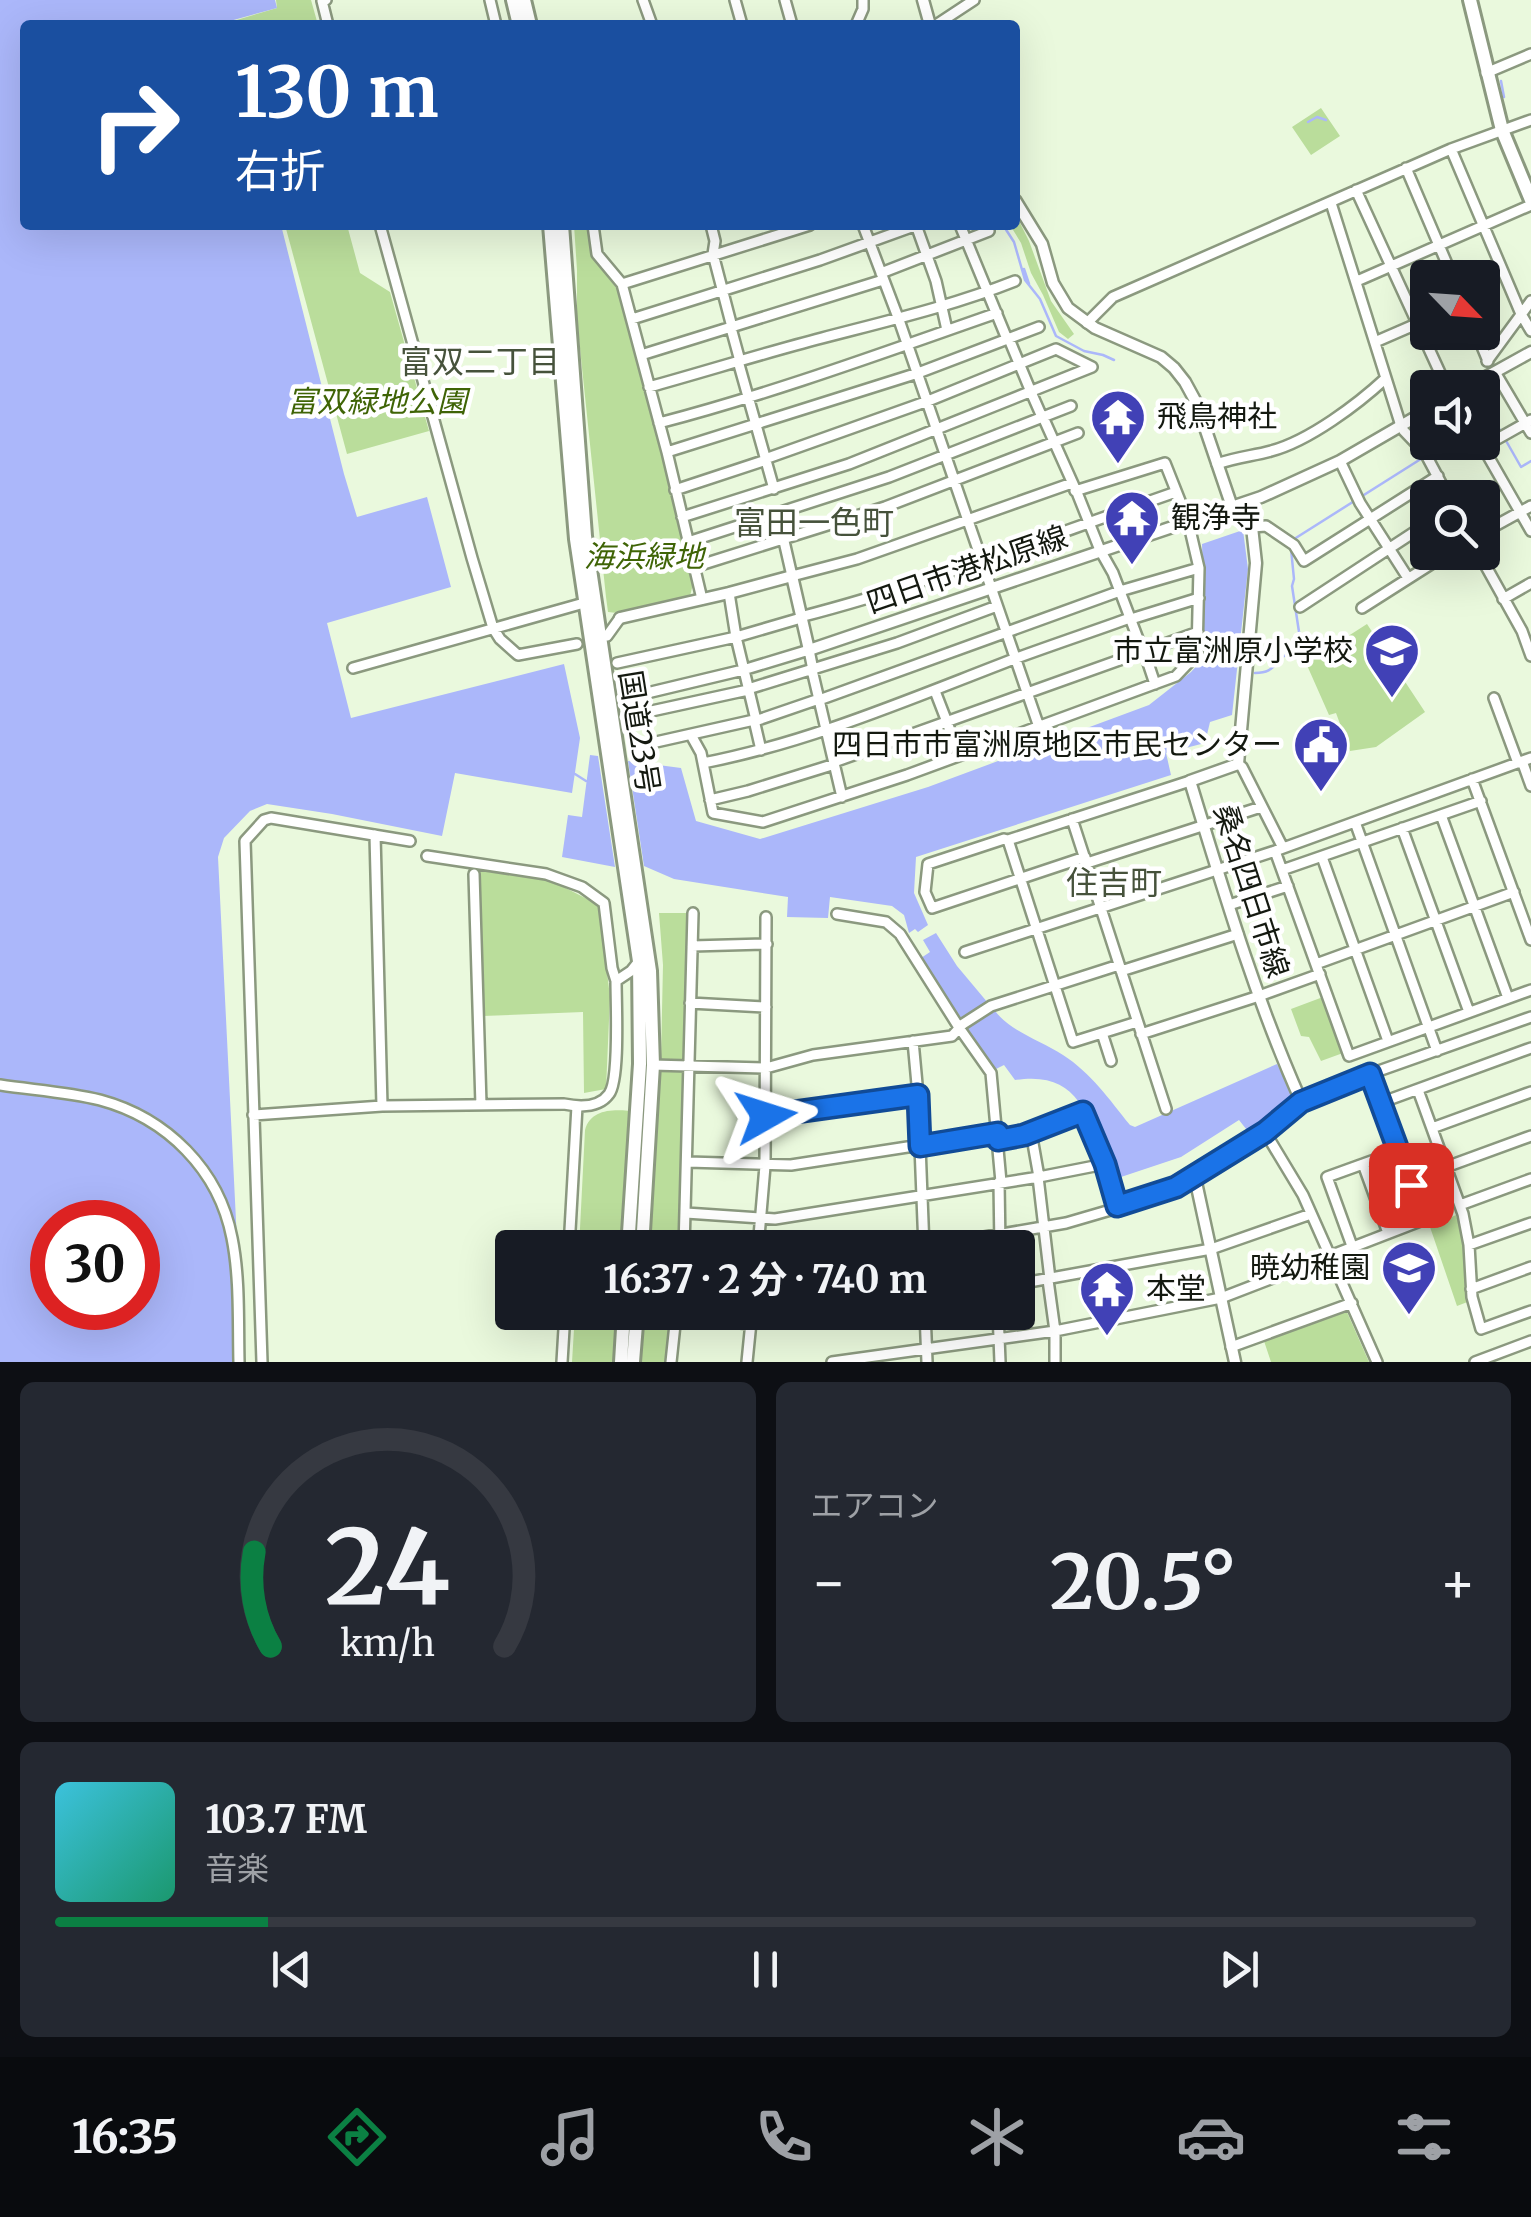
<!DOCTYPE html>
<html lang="ja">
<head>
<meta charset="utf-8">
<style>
  body { margin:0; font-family:Merriweather,"Noto Sans JP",serif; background:#242831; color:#f1f3f6; height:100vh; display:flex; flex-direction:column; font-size:38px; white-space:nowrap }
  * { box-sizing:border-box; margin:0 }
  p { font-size:32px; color:#9ea1a6 }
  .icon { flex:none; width:55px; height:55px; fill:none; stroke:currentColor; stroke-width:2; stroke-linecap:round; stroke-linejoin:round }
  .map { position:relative; height:1362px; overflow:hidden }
  .sheet { display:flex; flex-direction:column; gap:20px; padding:20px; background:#0d0f14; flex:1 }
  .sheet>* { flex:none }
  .top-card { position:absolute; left:20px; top:20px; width:1000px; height:210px; border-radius:10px; box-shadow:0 10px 40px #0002; background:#1a4fa0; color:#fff; overflow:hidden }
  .needle { width:65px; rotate:115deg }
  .fabs { position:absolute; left:1410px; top:260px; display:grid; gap:20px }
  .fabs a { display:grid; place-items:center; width:90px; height:90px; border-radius:10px; background:#171b24; box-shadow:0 10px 40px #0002; font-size:50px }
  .speed { position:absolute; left:30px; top:1200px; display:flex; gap:20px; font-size:50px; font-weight:700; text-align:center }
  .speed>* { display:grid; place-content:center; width:130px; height:130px; border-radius:50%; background:#171b24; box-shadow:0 10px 40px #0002; line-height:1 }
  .speed .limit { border:15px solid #d22; background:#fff; color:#111 }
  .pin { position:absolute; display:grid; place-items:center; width:85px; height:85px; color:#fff; margin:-42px; border-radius:20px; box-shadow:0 5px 15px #0006 }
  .me { position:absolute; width:110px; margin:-55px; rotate:84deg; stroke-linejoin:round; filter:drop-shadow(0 0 8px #0008) }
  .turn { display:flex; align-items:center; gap:35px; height:210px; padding:0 50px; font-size:45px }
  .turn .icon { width:130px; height:130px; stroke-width:2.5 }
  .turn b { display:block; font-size:70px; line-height:85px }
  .big { font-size:75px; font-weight:700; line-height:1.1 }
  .sheet .card { flex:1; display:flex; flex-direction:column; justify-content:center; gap:15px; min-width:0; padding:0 35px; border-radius:15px; background:#242831 }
  .sheet .dial { align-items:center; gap:0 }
  .dial svg { height:260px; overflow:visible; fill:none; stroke:#363941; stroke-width:7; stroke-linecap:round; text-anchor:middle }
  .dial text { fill:#f1f3f6; stroke:none }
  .song { display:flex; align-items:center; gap:30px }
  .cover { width:120px; height:120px; border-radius:15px; background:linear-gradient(135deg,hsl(190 70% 55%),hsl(160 70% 35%)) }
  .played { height:10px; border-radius:5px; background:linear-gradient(90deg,#0b8043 15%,#363941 15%) }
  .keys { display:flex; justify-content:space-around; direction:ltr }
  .heat { display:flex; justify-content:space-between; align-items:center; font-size:55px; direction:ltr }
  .sheet .tiles { flex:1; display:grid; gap:20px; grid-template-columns:1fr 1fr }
  .card:last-child { grid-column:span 2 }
  .trip { position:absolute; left:495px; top:1230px; width:540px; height:100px; border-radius:10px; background:#171b24; box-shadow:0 10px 40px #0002; font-weight:700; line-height:100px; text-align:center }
  .tabs { display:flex; height:160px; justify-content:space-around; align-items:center; background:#090b0e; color:#9ea1a6 }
  .tabs .icon { width:70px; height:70px }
  .tabs .selected { color:#0b8043 }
  .tabs b { font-size:45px; color:#f1f3f6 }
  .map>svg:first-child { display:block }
  .green { fill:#badd9b }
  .water { fill:#abb7fa; fill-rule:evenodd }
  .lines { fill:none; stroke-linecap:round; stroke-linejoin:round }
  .stream { stroke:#abb7fa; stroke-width:2.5 }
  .minor-casing { stroke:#8b997f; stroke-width:14 }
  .major-casing { stroke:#8b997f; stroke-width:15 }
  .highway-casing { stroke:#8b997f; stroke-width:18 }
  .minor { stroke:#fff; stroke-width:9 }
  .major { stroke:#fff; stroke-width:10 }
  .highway { stroke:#fff; stroke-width:12 }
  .route-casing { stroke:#114b97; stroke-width:25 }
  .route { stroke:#1a73e8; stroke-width:18 }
  .labels { text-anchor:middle; stroke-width:9; stroke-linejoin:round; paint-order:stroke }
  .park-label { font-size:30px; font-style:italic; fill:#3f6406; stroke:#fff }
  .poi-label { font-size:30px; fill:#141910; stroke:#fff; text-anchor:start }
  .street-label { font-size:30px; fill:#141910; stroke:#fff }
  .neighbourhood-label { font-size:32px; fill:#46523b; stroke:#fff }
</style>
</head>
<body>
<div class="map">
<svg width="1531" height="1362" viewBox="0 0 1531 1362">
  <rect width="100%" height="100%" fill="#eaf9dd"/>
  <!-- green -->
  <path class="green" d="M276,0h35l7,25h-87l-1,-3 47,-14z
    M1321,108l19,28 -29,19 -19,-28z
    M1015,213l14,28 22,60 23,33 -6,5 -9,-7 -16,-37 -12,-22 -10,-30 -11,-18h5z
    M285,225h62l13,48 30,19 39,139 -82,23z
    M574,225h13l5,32 26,33 50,188 25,106 -3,12 -73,17 -9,-1 -2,-15 -29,-277v-50z
    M1367,624l58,88 -49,35 -26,4 -14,-38 -7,2 -23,-52z
    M480,871l68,8 51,26 11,92 -4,92 -22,4 -1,-81 -100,4z
    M659,913h29l-7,302 -3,32 -99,1 6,-118c8,-29 47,-18 70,-16l2,-43 4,-14 2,-92z
    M1323,997l20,56 -22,8 -12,-24 -8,-1 -10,-27z
    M1456,1215l10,33 4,53 -13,5 -27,-79z
    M1346,1310l23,52h-98l-8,-24z
    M575,1313h97l-5,49h-95z"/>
  <!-- water -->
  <path class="water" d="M0,0h275l2,8 -47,13v4h-205v200h256l63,249 13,43 70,-20 24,90 -124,36 24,95 213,-54 16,74 -8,55 -117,-20 -13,63 -110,-22 -65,-10 -17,7 -26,27 -6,19 25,505h-243zM52,1222h86v86h-86z
    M1243,530l5,39 -16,146 -22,7 -5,21 -39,10 5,22 -255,82 -2,36 14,32 -10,7 -3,-3 -6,4 -5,-18 -12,-9 -62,-9 -2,21 -41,-1 1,-20 -114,-18 -30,-13 -16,-105 53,7 15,53 64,18 168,-52 221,-82 42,-33 11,-12 2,-45 -2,-71z
    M590,755l8,1 17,111 -53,-10 6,-42 14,2z
    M936,933l21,33 31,37 -27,15 -40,-60 9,-6 -7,-12z
    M995,1011c16,21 45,29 68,44 28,18 46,44 67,70l5,2 142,-63 16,32 -4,8 -39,30 -11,-14 -58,37 -60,20 -9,-22 -7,1c-20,-48 -31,-85 -90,-76l-11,-15 -8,4 -29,-41z"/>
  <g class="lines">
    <!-- stream -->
    <path class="stream" d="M1501,81l3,16
      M1308,122l9,-5 9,3
      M1003,225l11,17 11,38 15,19 16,37 28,15 19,4 11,5
      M1024,269l5,15
      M1482,427l12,-7 7,12
      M1505,439l16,28 10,-6
      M1431,453l21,-11
      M1291,541l133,-84
      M1255,673c15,0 17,-5 26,-14 5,-6 14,-10 20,-14l-9,-59 2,-7 -3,-30
      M575,774l11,7"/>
    <!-- minor casing -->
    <g class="minor-casing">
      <path id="minor" d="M326,0l-4,1 6,24
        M490,0l6,25
        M643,0l9,25
        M735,0l7,25
        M785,0l7,25
        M856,25l7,-16v-9
        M936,25l38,-25
        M1486,73l45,-19
        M1451,149l70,165 10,17
        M1406,168l47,110
        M1356,190l91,198
        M1331,203l70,223 3,5 21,22 24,45
        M380,225l92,333 21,70 7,11 18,16 59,-11
        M593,225l4,29 25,30 45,168 35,147
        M711,225l4,16 -2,13 19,73
        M863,225l36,95 140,407
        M916,225l20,56 11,49
        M960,225l47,114
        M881,273l108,-42
        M1357,281l174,-76
        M622,284l188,-59
        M632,319l188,-59 97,-35
        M1087,323l26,-26 338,-148 80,-29
        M731,328l9,33
        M1476,332l12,29
        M1009,339l22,53
        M1375,342l53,-23
        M641,355l242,-75
        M738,361l36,128
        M1487,361l44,-60
        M1495,372l36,61
        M649,387c58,-16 115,-34 173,-49 65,-17 130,-32 193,-57
        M1031,392l11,25
        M1043,417l35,78 22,55 13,23 30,79
        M659,423c115,-30 226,-71 338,-110
        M1480,442l51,89
        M1483,447l48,-27
        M667,452l251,-79 121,-46
        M765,459l163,-58 128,-52 36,18
        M1340,461l20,42 48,75
        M1217,464c19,-7 36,-8 54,-13 38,-10 87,-47 115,-73
        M675,490l91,-30
        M778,515l14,61 65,-17 215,-76
        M682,517l167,-53 243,-97
        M1252,527l14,-1 28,19 10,16 134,-85
        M1482,533l49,-27
        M688,542l201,-65 182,-71
        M1478,552l44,79 9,25
        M694,567l191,-60 193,-74
        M729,593l7,44 20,83
        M1503,599l28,-16
        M1300,607l128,-84
        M1362,608l88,-56
        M800,617c129,-33 251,-82 376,-125
        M1131,619l68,-21
        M607,636l13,-18
        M1144,651l11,33
        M617,663l119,-26 65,-19
        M353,668l231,-65
        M812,670l30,127
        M748,689l149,-46 100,-37
        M935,691l12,31
        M1494,698l24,65
        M622,699l121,-29 66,-20 4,20
        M819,700l301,-109 79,-23
        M624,717l124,-27
        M755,721l64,-22
        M947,722l12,34
        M691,735l10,18 12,60 50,9 144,-47 269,-99 21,-22 2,-86 -11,-47 -23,-58 -90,28
        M656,742l98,-22 7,30
        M1522,761l9,25
        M834,762l364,-130
        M703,763c108,-21 209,-65 311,-104 38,-14 77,-27 116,-41
        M1238,764l4,3 41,81
        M1472,779l59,161
        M710,800l38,-9 87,-27
        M1441,815l67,183
        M1072,819l94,290
        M1355,822l82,229
        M1402,828l67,184
        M375,835l7,271
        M1008,840l65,202 64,-20
        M1275,851l74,205 182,-66
        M1085,857l-153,51 -7,-16 3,-28 76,-25 4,1 182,-59
        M1322,857l66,184
        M1087,863l174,-56
        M1282,870l199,-69
        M474,874l7,231
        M1229,905l59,-19
        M837,914l49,8 14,12 60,95 31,44 10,109
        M692,946l75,-2
        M965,952l310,-101 256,-93
        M1316,964l198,-72
        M1121,971l117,-37
        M616,981l15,-10 8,-10
        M690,1003l76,4
        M1102,1033l9,28
        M1141,1034l118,-38 61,-22
        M913,1041l5,54 6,153
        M652,1065l114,3 47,-13 139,-19 11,-12 28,-18 128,-41
        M0,1085c33,5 67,7 100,15 67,18 119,70 132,138 8,40 6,83 7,124
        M1418,1090l45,124 6,31 3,52 9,32 50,-18
        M1301,1101l69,-27 161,-57
        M1380,1103l151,-55
        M253,1115l129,-9 182,-2c15,3 35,4 45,-10 11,-14 7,-91 7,-113l-4,-13 -8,-65 -22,-16 -36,-13 -119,-18
        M766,1116l152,-21
        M1432,1128l99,-36
        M1031,1132l52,-20 22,52 12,42
        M1265,1132l38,63 74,167
        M998,1140l33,-8 8,45
        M688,1162l103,3 207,-32
        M1363,1164l25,69
        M1446,1167l85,-31
        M1038,1177l12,102
        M999,1182l1,66
        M1460,1205l71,-26
        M686,1213l89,6 264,-42 66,-13
        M1469,1245l62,-22
        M1352,1246l-25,-69 72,-26
        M569,1248l8,-142
        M684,1248l9,-335
        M758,1248l7,-82 1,-249
        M920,1248l146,-25 48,-14 8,-5 39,-11 15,-6 18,-14
        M1048,1280l7,51v31
        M1018,1284l193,-35 100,-35
        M1471,1289l60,-22
        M925,1312l2,50
        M998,1312l2,50
        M676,1317l75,7
        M751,1322l77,-10
        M1231,1347l121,-44
        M262,1362l-17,-521 19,-21 7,-2 139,23
        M562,1362l3,-50
        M671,1362l5,-47
        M747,1362l5,-50
        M832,1362l223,-31 166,-33 202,-78 -53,-146
        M1475,1362l56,-21"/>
    </g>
    <!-- major casing -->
    <g class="major-casing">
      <path id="major" d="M923,0l7,25
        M1015,200l27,44 11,39 15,25 27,20 66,29 13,11 11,14 12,22 35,103 12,7 8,13 4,36 -18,201 -48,17c33,108 65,217 111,320l-36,31 -71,41 41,189
        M1466,388l65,-36
        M620,618l109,-25 63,-17 17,74 452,-153 79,-36 88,-51"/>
    </g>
    <!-- highway casing -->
    <g class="highway-casing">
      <path id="highway" d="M513,0l6,25
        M524,0l6,25
        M1470,0l32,130 29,70
        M550,225l26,314 63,422 1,103 -12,184
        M562,225l23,311 65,435 3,94 -11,183
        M621,1362l3,-50
        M633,1362l4,-50"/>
    </g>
    <!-- minor -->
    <use href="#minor" class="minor"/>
    <!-- major -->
    <use href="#major" class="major"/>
    <!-- highway -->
    <use href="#highway" class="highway"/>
  </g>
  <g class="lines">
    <!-- route casing -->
    <g class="route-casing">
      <path id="route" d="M766,1116l152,-21 2,51 78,-13v7l26,-5 59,-23 22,52 12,42 59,-19 89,-55 36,-30 69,-28 41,111"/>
    </g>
    <!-- route -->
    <use href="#route" class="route"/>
  </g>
  <!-- icons -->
  <defs>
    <g id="temple-pin" transform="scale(2.875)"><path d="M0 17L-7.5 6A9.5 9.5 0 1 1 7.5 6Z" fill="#4141b6" stroke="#fff"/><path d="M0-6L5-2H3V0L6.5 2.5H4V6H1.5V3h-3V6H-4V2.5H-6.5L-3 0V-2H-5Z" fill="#fff"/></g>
    <g id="school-pin" transform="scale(2.875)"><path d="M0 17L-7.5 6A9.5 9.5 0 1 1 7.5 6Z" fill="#4141b6" stroke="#fff"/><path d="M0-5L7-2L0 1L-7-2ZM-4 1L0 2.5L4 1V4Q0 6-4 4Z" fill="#fff"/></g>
    <g id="civic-pin" transform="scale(2.875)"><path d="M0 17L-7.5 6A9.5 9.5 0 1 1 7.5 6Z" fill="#4141b6" stroke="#fff"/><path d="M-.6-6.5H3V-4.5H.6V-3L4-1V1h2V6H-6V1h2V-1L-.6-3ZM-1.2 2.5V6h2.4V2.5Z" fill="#fff"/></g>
  </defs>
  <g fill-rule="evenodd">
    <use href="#temple-pin" x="1118" y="417"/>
    <use href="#temple-pin" x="1132" y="518"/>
    <use href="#school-pin" x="1392" y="651"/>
    <use href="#civic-pin" x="1321" y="745"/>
    <use href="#school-pin" x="1409" y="1268"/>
    <use href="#temple-pin" x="1107" y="1289"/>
  </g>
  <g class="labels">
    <!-- park labels -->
    <g class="park-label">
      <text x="377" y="412">富双緑地公園</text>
      <text x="644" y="567">海浜緑地</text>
    </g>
    <!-- poi labels -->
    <g class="poi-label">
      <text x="1157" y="427">飛鳥神社</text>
      <text x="1171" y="528">観浄寺</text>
      <text x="1353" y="661" text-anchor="end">市立富洲原小学校</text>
      <text x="1282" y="755" text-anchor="end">四日市市富洲原地区市民センター</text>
      <text x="1370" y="1278" text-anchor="end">暁幼稚園</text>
      <text x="1146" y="1299">本堂</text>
    </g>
    <!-- street labels -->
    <g class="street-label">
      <text transform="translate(967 570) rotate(-19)" y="10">四日市港松原線</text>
      <text transform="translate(639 732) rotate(81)" y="10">国道23号</text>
      <text transform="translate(1251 891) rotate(72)" y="10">桑名四日市線</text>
    </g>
    <!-- neighbourhood labels -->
    <g class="neighbourhood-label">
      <text x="480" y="373">富双二丁目</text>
      <text x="814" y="534">富田一色町</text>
      <text x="1114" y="894">住吉町</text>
    </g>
  </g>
</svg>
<div class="fabs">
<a><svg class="needle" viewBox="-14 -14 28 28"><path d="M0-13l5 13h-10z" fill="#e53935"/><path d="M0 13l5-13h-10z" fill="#9ea1a6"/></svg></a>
<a><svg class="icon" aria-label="sound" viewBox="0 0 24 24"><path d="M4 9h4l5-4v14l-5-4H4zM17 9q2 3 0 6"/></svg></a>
<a><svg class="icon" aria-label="search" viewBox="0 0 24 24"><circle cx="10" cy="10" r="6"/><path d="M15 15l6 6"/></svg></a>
</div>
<div class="speed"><div class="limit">30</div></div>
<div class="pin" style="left:1411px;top:1185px;background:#d93025"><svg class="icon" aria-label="arrive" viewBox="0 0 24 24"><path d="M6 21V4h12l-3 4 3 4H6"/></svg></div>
<svg class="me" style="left:766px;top:1116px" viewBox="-20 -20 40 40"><path d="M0-17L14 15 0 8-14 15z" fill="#1a73e8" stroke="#fff" stroke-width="4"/></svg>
<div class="trip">16:37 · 2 分 · 740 m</div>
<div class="top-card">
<div class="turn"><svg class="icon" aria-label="right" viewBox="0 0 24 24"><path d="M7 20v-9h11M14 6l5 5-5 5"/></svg><div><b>130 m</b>右折</div></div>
</div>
</div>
<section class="sheet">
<div class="tiles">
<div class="card dial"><svg viewBox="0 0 100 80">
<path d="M14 69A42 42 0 1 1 86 69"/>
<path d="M14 69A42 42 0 0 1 9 40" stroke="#0b8043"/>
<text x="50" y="56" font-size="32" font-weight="700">24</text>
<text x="50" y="72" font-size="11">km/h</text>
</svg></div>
<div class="card"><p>エアコン</p>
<div class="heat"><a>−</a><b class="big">20.5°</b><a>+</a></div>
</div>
<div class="card">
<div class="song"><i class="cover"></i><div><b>103.7 FM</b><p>音楽</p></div></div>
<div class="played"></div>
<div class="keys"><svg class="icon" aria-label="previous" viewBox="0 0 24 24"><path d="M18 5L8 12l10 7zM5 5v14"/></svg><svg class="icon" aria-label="pause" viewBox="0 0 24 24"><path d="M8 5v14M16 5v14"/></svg><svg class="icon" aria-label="next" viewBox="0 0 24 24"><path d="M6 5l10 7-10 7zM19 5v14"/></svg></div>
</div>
</div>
</section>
<nav class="tabs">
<b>16:35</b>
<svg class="icon selected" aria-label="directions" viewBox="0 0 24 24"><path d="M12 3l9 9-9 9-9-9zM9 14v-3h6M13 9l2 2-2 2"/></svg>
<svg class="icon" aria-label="music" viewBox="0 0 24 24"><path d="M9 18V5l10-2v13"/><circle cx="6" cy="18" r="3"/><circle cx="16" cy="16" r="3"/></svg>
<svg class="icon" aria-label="phone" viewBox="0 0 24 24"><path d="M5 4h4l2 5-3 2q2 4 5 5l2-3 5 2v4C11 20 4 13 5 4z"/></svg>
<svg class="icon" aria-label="climate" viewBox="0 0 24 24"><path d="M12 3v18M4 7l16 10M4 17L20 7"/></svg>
<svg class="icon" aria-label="car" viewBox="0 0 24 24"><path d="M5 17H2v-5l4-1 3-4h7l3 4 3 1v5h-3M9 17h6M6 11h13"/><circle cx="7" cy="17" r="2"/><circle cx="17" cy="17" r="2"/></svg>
<svg class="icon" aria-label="filters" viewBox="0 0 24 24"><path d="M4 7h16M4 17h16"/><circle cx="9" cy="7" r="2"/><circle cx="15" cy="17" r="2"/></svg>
</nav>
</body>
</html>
